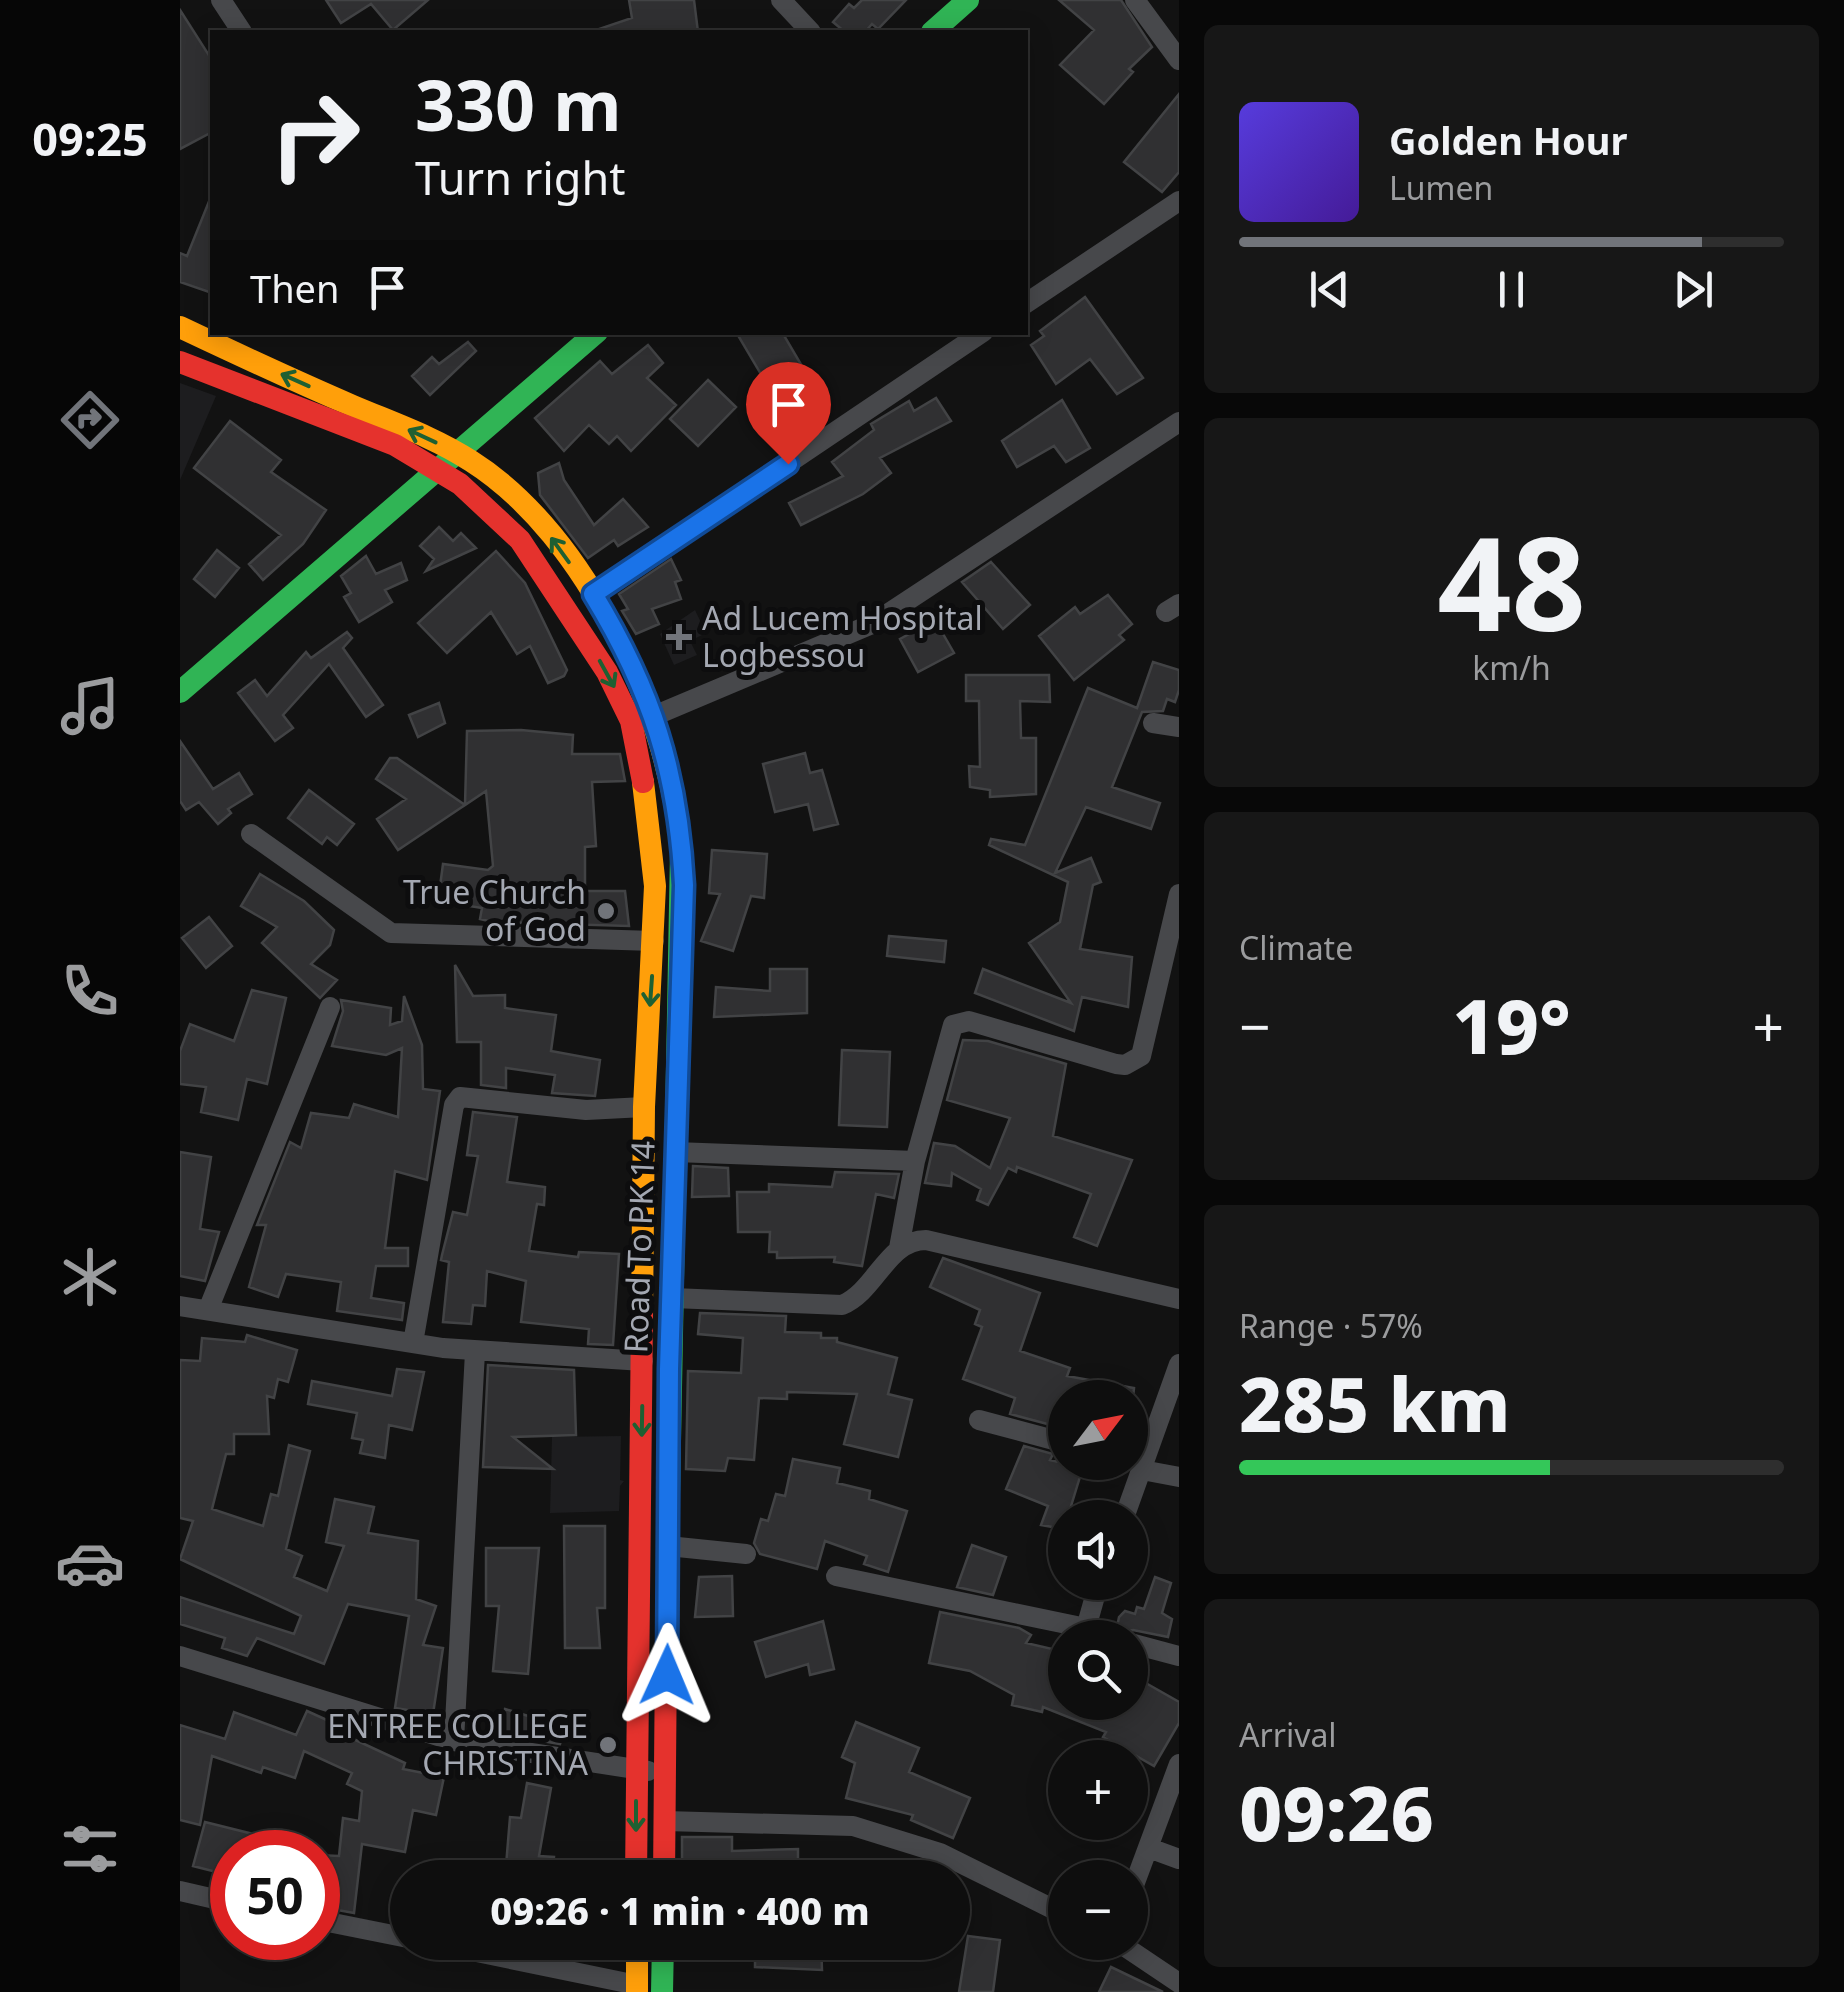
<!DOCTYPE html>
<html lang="en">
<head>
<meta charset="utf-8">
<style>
  body { margin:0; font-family:"Noto Sans",sans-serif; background:#171717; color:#f1f3f6; height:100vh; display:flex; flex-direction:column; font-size:38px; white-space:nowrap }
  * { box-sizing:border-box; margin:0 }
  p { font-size:32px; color:#9b9c9e }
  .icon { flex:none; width:55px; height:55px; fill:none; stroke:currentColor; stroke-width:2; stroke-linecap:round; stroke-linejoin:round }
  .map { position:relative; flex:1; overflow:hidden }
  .details { display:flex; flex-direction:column; gap:25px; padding:25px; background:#080808; width:665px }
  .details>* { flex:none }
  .banner { position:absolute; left:30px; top:30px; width:818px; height:305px; border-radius:0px; box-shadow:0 5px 25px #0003,0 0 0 2px #2e2e2e; background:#0e0e0e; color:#f1f3f6; overflow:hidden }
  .needle { width:65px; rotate:58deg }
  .buttons { position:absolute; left:868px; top:1380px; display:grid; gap:20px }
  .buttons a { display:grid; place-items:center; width:100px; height:100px; border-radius:50%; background:#0e0e0e; box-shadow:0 5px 25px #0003,0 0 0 2px #2e2e2e; font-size:50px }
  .speed { position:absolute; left:30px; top:1830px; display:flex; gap:20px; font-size:50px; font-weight:700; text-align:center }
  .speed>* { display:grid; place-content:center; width:130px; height:130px; border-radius:50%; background:#0e0e0e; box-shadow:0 5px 25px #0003,0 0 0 2px #2e2e2e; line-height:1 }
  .speed .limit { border:15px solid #d22; background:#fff; color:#111 }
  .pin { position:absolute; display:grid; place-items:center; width:85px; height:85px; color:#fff; margin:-102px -42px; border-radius:50% 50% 50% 0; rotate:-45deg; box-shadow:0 0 10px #0007 }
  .pin .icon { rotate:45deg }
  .me { position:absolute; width:110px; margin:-55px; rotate:1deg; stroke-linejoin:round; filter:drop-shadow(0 0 8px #0008) }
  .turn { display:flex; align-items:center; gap:35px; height:210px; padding:0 40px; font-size:45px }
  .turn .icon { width:130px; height:130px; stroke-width:2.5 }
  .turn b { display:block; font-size:70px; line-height:85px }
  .then { display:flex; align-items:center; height:95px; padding:0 40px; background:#0003; gap:20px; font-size:38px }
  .big { font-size:75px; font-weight:800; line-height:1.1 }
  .details .widget { flex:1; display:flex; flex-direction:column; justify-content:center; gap:15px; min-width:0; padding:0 35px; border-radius:15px; background:#171717 }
  .details .dial { align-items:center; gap:0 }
  .dial b { font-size:130px; line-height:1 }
  .song { display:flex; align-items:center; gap:30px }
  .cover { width:120px; height:120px; border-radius:15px; background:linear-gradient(135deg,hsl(250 70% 55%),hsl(260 70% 35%)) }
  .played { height:10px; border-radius:5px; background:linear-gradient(90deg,#71747a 85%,#2e2e2e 85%) }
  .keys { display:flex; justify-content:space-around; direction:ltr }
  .heat { display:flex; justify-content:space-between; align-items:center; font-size:55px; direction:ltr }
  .charge { height:15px; border-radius:8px; background:linear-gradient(90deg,#34c759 57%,#2e2e2e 0) }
  .trip { position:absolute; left:210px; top:1860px; width:580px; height:100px; border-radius:50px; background:#0e0e0e; box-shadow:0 5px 25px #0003,0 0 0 2px #2e2e2e; font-weight:800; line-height:100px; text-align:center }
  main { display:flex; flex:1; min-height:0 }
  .dock { display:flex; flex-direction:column; width:180px; justify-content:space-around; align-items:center; background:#060606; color:#9b9c9e }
  .dock .icon { width:70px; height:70px }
  .dock .current { color:#71747a }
  .dock b { font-size:45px; color:#f1f3f6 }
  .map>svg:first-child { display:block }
  .built { fill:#1d1d1f }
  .building { fill:#303032; stroke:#424345; stroke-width:2.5 }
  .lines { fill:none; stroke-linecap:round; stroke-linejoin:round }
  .street { stroke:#47484b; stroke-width:20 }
  .fast { stroke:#30b455; stroke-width:22 }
  .slow { stroke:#ff9f0a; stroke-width:22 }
  .jam { stroke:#e5322d; stroke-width:22 }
  .oneway { stroke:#1e6032 }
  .route-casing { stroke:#114b97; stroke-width:25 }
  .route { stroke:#1a73e8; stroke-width:18 }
  .poi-dot { fill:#71747a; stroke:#0d0d0e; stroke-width:4 }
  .labels { text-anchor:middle; stroke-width:10; stroke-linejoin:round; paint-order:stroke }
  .poi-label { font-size:32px; fill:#a4a8b2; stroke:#0d0d0e; text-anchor:end }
  .street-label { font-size:32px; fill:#a4a8b2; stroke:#0d0d0e }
</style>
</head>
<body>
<main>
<nav class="dock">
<b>09:25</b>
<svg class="icon current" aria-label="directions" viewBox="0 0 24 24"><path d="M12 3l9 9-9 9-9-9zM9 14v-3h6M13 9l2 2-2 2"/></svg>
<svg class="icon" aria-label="music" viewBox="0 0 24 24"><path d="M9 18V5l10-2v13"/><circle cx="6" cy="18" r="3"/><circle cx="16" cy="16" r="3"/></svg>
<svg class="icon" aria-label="phone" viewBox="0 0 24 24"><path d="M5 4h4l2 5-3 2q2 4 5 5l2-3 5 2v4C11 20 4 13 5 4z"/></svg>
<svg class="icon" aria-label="climate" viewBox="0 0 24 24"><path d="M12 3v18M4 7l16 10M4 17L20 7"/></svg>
<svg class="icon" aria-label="car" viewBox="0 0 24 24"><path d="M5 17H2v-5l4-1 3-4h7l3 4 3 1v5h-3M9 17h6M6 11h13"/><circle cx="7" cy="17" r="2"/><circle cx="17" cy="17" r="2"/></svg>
<svg class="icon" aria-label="filters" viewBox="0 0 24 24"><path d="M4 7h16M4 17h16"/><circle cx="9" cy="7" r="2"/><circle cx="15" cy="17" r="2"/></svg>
</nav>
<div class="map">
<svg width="999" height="1992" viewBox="0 0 999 1992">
  <rect width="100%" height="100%" fill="#121212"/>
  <!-- built -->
  <path class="built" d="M0,383l36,13 -36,84z
    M515,610l11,23 -16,8 7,14 -23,10 -14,-31z
    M441,1436l-1,44 4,1 -4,5 -1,25 -69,2 2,-76z"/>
  <!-- building -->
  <path class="building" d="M146,0h102l-35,30 -22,-26 -30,19z
    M449,0h65l4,32h-98l-1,-3 33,-11z
    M682,0h44l-28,29 -6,-5 -7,8h-20l-12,-10 16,-18 5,4z
    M879,0h62l31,47 -23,22 4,3 -29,32 -44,-39 34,-35z
    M0,10l32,50v72l-32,17z
    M999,94v78l-17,20 -38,-30z
    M32,194v99l-32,-11v-29l7,3z
    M905,297l58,81 -26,16 -27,-35 -34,25 -25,-39 13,-9 -4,-5z
    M556,332h46l27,46 -34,20z
    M288,342l8,9 -46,44 -18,-19 20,-19 7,7z
    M468,345l15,18 -16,15 29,27 -45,46 -14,-15 -8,8 -20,-19 -25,26 -29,-33 65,-57 12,13z
    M528,380l28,27 -38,39 -28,-27z
    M756,398l15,23 -71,37 11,15 -28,21 -62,31 -12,-22 54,-27 -11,-14 42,-32 -3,-6 38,-23 5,10z
    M882,400l28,48 -24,14 -12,-16 -37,21 -15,-26z
    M50,421l51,39 -10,12 55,38 -23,34 -40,36 -14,-16 32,-29 -87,-67z
    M379,463l5,17 30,45 29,-26 25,28 -30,19 -4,-6 -26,18 -48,-63 -2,-22z
    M259,527l14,14 8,-8 15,15 -50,23 8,-12 -14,-13z
    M37,550l22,18 -24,29 -21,-18z
    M316,551l29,32 42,87 -3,6 -16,7 -18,-37 -13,8 -26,-42 -44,41 -29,-30z
    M186,556l10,18 25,-11 6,17 -22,10 7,12 -33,20 -15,-25 7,-4 -10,-17z
    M491,559l10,21 -6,2 6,17 -29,10 7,15 -23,10 -14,-23 6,-2 -9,-15z
    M811,562l39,43 -27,24 -41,-47z
    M928,595l24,29 -13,11 5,5 -50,40 -35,-44 36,-29 5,7z
    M755,620l19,33 -36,19 -18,-33z
    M167,632l5,6 -9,10 40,57 -17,12 -37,-53 -46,51 10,13 -18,13 -37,-48 17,-13 12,16 39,-44 5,6z
    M973,662l26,8v20l-4,12 -8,-3 -4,12 -21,1 -30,75 48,16 -9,26 -65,-22 -31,66 36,-15 10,24 -8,3 -13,64 52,8 -4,50 -46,-10 -8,34 -99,-38 8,-24 88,34 -42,-60 31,-21 8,-40 -79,-37 2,-6 34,6 63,-157 49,20z
    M786,675h83l1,27 -30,-1 1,37h15v56l-46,3v-7l-20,-3 -1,-21 11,1 -1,-66h-13z
    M259,703l6,20 -27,14 -9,-22z
    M341,730l52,5 -1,19h48l5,27 -33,1 4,64 -11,1v44h40l4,35 -136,-4 -13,-3 2,-11 -44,-7 5,-37 45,6 5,-4 -7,-75 -21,14 2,-74z
    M0,741l33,48 26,-16 13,21 -24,15 3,4 -13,11 -19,-22 -13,8 -6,-9z
    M625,753l5,20 12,-3 16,54 -24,6 -6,-26 -33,8 -12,-48z
    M210,758h7l68,47 -67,45 -21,-31 29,-20 -30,-20z
    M129,790l45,34 -17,21 -10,-8 -5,7 -34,-26z
    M532,850l55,4 -3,44 -13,-2 -18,55 -32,-10 19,-47 -11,-1z
    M80,874l44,27 30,29 -4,15 -19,19 26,16 -17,18 -58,-55 15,-16 -36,-21z
    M29,917l23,29 -26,22 -24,-30z
    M709,936l57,5 -2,21 -57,-6z
    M275,965l18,31 32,-1v13l51,7 -5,36 49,9 -5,36 -43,-3 3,-18 -49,-7v20l-25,-3v-43h-24z
    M590,969h37v44l-93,4 2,-30 54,4z
    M72,990l34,8 -19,86 -20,-5 -9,41 -37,-8 5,-25 -26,-3v-33l10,-27 44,17z
    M224,996l18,49 1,44 17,2 -13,89 -32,-9 -10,77h23v18h-32l-5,32 33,5 -2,17 -65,-9 4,-29 -55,-8 -8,23 -29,-10 17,-62h-9l33,-83 11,6 10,-35 38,5 5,-14 44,13 4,-69 -16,7 -54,-9 11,-35 -2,-11 50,8 -1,17 12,-4z
    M783,1040l25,1 78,23 -13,72 79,24 -35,86 -23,-9 17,-43 -74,-27 -1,5 -8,-4 -20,37 -11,-5 4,-11 -29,-16 -1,13 -26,-3 9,-40 21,3 35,22 20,-50 -63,-18z
    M662,1050l48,2 -3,75 -48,-2z
    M293,1112l44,5 -10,65 38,5 -1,18 -7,-1 -8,47 49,6 1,-5 40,2 -6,91 -25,-1 1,-15 -68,-7 5,-41 -39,-10 -2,35 -12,-1 -2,19 -28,-2 6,-60 -8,-2 1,-5 11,-43 14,3 11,-59 -11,-1z
    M0,1152l31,5 -11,72 19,3 -14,49 -25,-5z
    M513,1166l35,2 1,28 -37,1z
    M655,1172l64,2 -5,24 -18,-4 -14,72 -28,-4 1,-5 -58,1v-6h-8l1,-20h-32l-1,-40h32v-8l63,3z
    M763,1258l97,35 -20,58 50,17 -3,8 67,12 -1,10h-73l-9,27 -41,-11 5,-16 -52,-19 19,-52 -7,-3 5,-14 -50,-23z
    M520,1313l86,3 -1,16 36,1v5h16v4l60,16 -9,36 24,6 -14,57 -54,-13 13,-50 -70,-2v7l-28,-1 -5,62 -26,-2 -3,13 -39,-2 2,-98 53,2 2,-35 -45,-4z
    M67,1335l50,15 -9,32 -10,-3 -4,19 -7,-2 2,38h-35v20h-8l-14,55 51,17 8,-32 7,2 11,-51 21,6 -24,98 16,7 -8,21 33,14 17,-45 -18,-4 9,-43 39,8 -6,26 50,8 -2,58 20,7 -13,39 20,3 -10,66 -38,-6 14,-92 -61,-12 -24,60 -67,-26 -10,18 -25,-8 3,-10 -45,-14v-27l114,37 7,-18 -121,-57 13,-38 -13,-3v-158l20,1 2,-23 43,4z
    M308,1365l86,5 2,65 -63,2 40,32 -70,-2z
    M217,1369l27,3 -12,58 -23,-5 -4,33 -25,-5 3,-13 -11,-2 5,-25 -49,-9 4,-23 80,15z
    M844,1446l29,8 -3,6 33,7 -19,62 -23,-4 7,-19 -42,-17z
    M613,1459l47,9 -3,15 33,8 -1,8 38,12 -19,61 -24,-8 3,-8 -42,-15 -8,28 -57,-15 -6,-11 7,-24 7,2 8,-27 9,2z
    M384,1526h41v82h-8l3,40h-35z
    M792,1545l34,12 -13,38 -36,-8z
    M306,1548h53l-11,126 -35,-3 6,-65h-13z
    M552,1576l1,40 -38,1 4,-40z
    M975,1577l16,6 -9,30 10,6 -4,18 -35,-7 -11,2 -5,-5 2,-10 6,-6 10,3 2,-7 7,2z
    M760,1612l79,16 12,7 -5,8 39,9v50h65l7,-24 42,24v21l-25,43 -51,-29 3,-5 -63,-25 -1,5 -30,-7 2,-10 -44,-24 -41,-8z
    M643,1621l11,48 -24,6 -2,-11 -42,13 -11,-35z
    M325,1709l60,18 -5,17 -60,-10z
    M127,1711l44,20 -2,6 56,26 -2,6 41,8 -8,38 -23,-5 -8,42 -43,-8 -8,69 -22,-4 4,-32 -18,-1v-21l21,1 4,-38 16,3 3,-30 -15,-7 5,-11 -48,-22 -9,27 -32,-11 -2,6 -49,-17 -12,69 -20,-5v-95l45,14 9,-27 62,23z
    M676,1722l63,26 -10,24 61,26 -17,40 -42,-18 2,-5 -67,-17 9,-35 -13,-6z
    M347,1783l24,5 -12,68 15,1 -2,21h-47l5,-61 11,1z
    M25,1822l48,12 -5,18h-16v24l-39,-10z
    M502,1837h50v14l66,-2v29h-91v-10h-25z
    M788,1936l32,4 -7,52h-34z
    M575,1942h66l1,28 -67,-3z
    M931,1967l52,25h-64z"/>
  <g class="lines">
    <!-- street -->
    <path class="street" d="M41,0l21,32
      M601,0l30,32
      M955,0l44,60
      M845,304l154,-103
      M413,595l390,-263
      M986,612l13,-8
      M476,715l216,-91 307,-202
      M973,723l26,4
      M71,834l140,99 263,8
      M495,1152l240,9
      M719,1248l16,-87 38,-136 16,-4 147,43 9,1 16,-9 38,-162
      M493,1298l169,7c34,-14 45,-65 84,-65l253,59
      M0,1306l263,42 200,13
      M28,1310l122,-303
      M233,1343l41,-238 6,-8 126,13 58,-3
      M799,1420l86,23
      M962,1470l37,7
      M944,1518l55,-154
      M488,1546l78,8
      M656,1576l250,52
      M919,1582l-13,46 24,10
      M950,1643l49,13
      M0,1656l274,85 194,30
      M274,1741l21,-389
      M485,1821l188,5 87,27 125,62
      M969,1848l30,11
      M0,1891l52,12
      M950,1896l49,-132
      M138,1920l90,18
      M248,1942l209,43
      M938,1942l61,41"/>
    <!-- fast -->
    <path class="fast" d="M752,32l36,-32
      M0,692l417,-360
      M486,1656l15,-804
      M482,1992l1,-50"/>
    <!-- slow -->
    <path class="slow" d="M0,327c57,27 115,54 173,79 40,17 81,31 118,55 117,74 199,256 210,391
      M462,1315l2,-208 11,-221 -12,-104
      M457,1942v50"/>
    <!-- jam -->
    <path class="jam" d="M0,362l215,83 65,39 60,56 87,132 24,49 12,61
      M456,1878l6,-563
      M484,1878l2,-222"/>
  </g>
  <!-- one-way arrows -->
  <defs><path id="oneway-shaft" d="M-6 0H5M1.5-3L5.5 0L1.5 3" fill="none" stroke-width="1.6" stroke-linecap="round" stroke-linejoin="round" transform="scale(2.5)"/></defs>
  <g class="oneway">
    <use href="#oneway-shaft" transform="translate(115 380) rotate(-156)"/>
    <use href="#oneway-shaft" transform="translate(242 436) rotate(-155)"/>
    <use href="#oneway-shaft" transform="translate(380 550) rotate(-126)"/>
    <use href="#oneway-shaft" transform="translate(427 674) rotate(61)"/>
    <use href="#oneway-shaft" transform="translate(471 991) rotate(94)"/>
    <use href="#oneway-shaft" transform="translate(462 1421) rotate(91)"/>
    <use href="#oneway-shaft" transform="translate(456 1816) rotate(90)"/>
  </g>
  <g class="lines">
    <!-- route casing -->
    <g class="route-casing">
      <path id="route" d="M487,1675l2,-306 15,-484c-6,-113 -32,-194 -91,-291l195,-130"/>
    </g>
    <!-- route -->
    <use href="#route" class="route"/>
  </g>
  <!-- markers -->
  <g class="poi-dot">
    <path d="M494 622h10v10h10v10h-10v10h-10v-10h-10v-10h10z"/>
    <circle cx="426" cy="911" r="10"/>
    <circle cx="428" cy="1745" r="10"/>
  </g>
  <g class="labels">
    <!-- poi labels -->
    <g class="poi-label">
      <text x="522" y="630" text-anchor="start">Ad Lucem Hospital<tspan x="522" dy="37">Logbessou</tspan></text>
      <text x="406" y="904">True Church<tspan x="406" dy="37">of God</tspan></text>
      <text x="408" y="1738">ENTREE COLLEGE<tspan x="408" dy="37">CHRISTINA</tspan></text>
    </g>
    <!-- street labels -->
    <g class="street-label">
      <text transform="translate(460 1247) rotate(-88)" y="11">Road To PK 14</text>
    </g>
  </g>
</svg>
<div class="buttons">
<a><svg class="needle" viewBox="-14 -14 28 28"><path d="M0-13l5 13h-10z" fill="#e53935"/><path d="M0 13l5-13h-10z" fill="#9b9c9e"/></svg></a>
<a><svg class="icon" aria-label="sound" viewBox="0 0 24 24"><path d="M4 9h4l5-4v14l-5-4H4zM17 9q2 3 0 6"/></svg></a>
<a><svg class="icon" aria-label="search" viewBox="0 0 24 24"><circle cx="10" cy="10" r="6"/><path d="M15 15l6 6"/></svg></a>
<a>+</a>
<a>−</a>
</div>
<div class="speed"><div class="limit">50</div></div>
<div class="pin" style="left:608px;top:464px;background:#d93025"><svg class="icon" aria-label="arrive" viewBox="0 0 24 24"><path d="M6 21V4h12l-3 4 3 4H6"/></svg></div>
<svg class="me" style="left:487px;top:1675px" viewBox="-20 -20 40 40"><path d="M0-17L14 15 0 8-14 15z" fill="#1a73e8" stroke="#fff" stroke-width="4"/></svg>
<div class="trip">09:26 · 1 min · 400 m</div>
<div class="banner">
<div class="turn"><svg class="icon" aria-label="right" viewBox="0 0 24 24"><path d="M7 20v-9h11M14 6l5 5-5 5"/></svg><div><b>330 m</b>Turn right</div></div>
<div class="then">Then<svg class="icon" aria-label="arrive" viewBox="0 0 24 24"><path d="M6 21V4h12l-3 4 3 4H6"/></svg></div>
</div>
</div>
<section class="details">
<div class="widget">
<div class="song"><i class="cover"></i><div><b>Golden Hour</b><p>Lumen</p></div></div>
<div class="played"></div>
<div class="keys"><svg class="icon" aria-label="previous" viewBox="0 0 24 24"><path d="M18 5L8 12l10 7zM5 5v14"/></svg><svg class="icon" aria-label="pause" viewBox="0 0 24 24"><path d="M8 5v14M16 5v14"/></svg><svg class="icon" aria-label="next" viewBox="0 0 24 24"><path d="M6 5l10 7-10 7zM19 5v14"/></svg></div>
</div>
<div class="widget dial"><b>48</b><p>km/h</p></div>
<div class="widget"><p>Climate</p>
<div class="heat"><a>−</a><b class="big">19°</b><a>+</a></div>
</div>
<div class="widget"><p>Range · 57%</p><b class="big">285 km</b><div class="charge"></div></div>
<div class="widget"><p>Arrival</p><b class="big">09:26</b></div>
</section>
</main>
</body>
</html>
